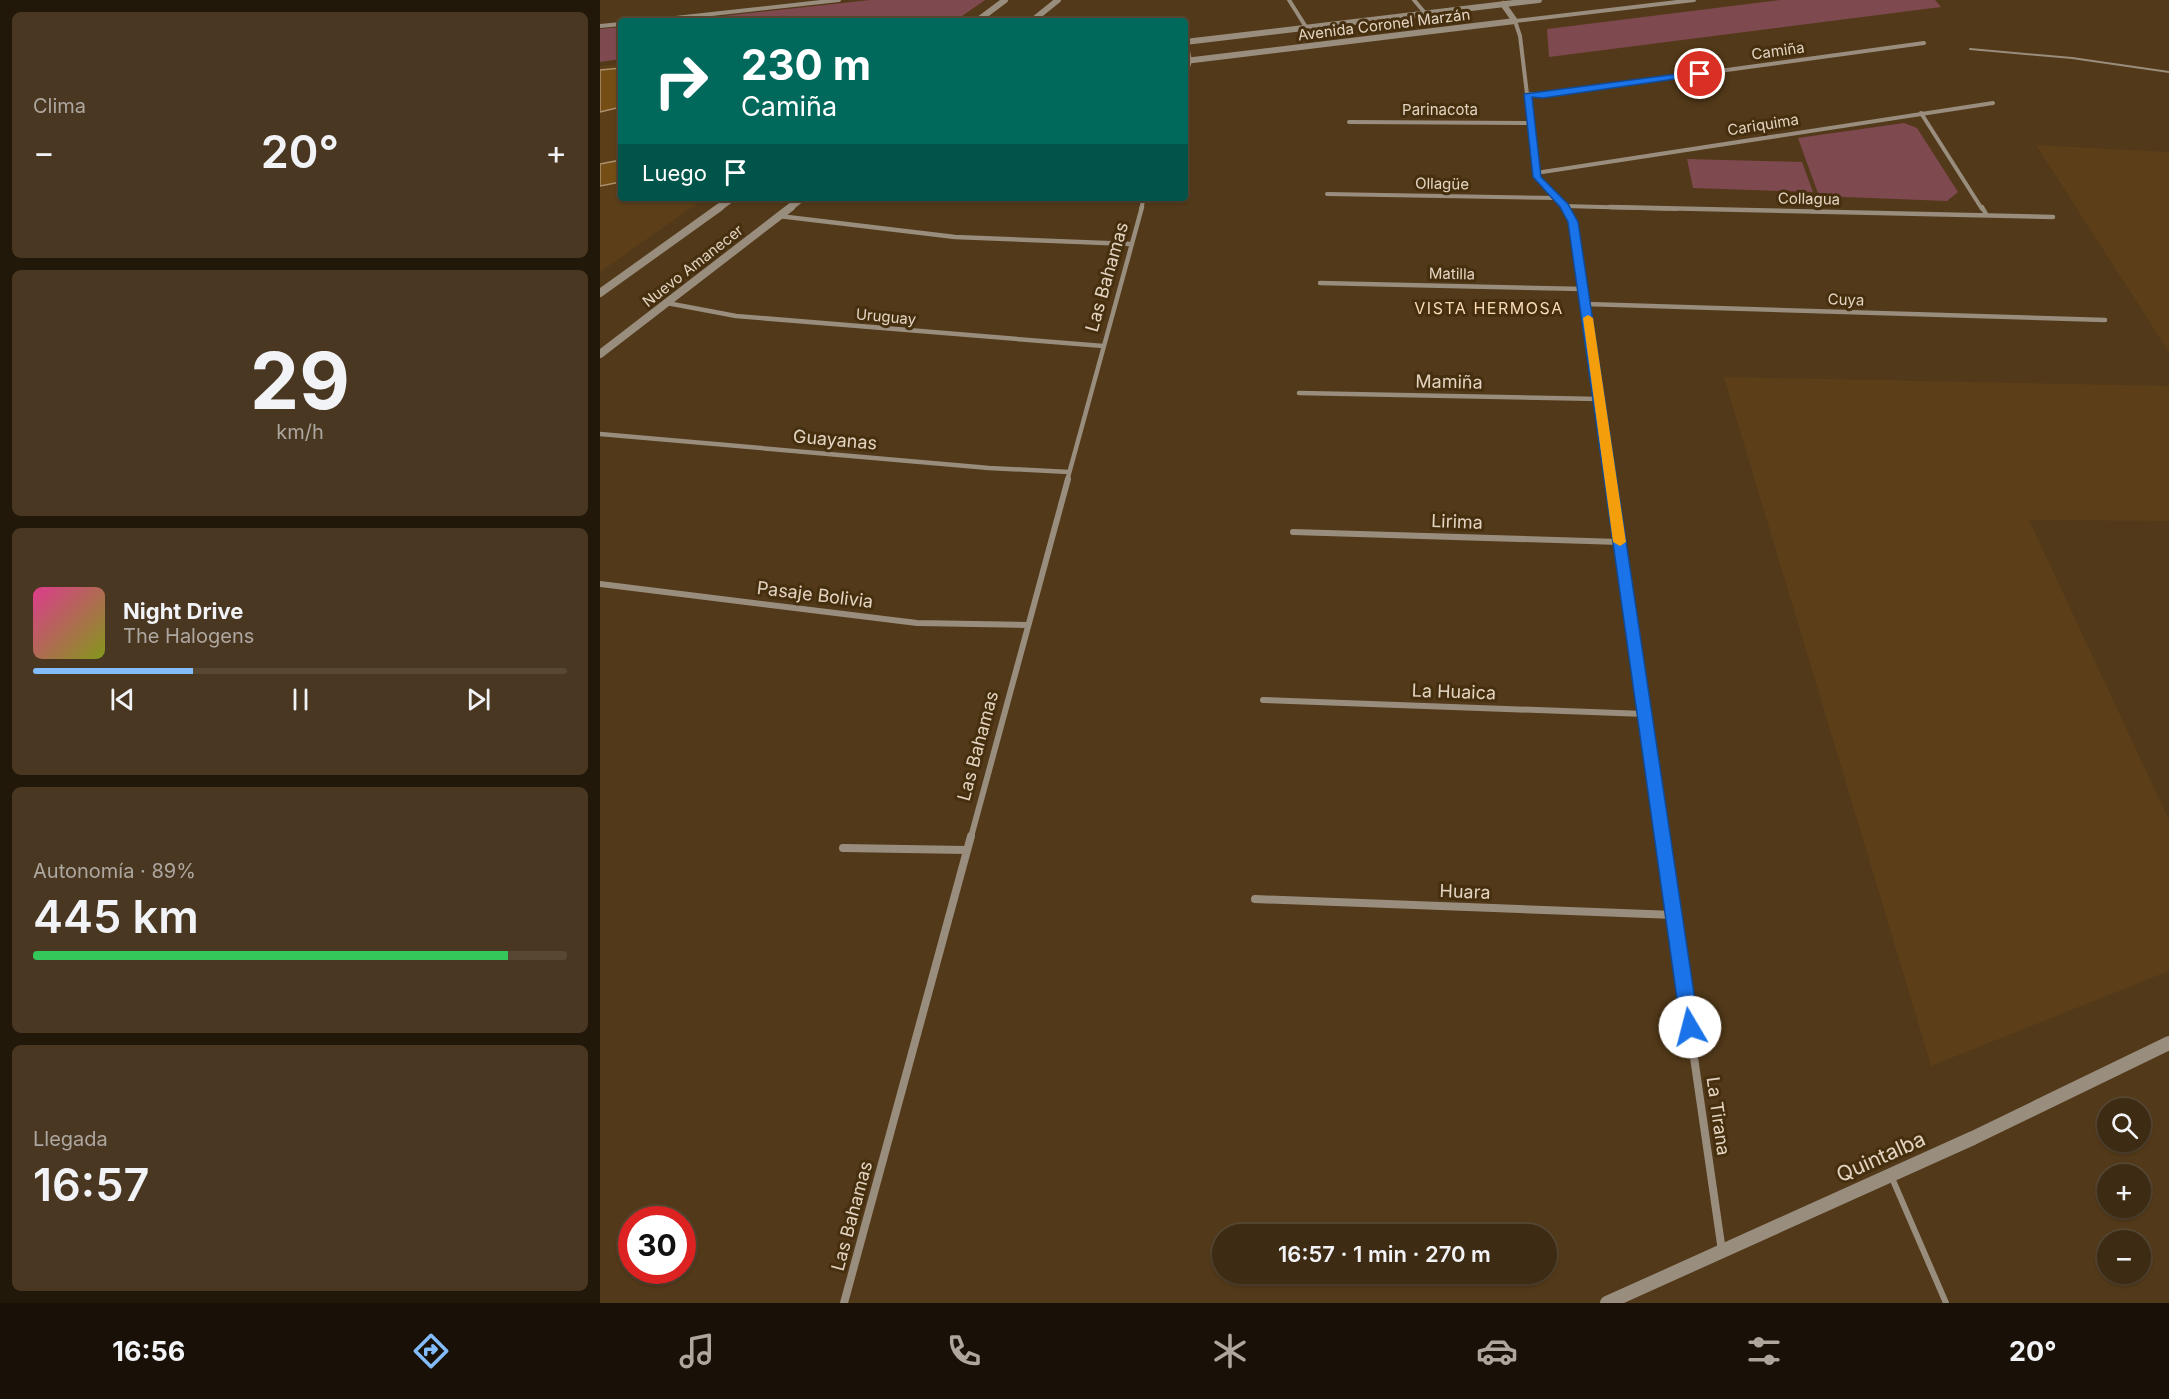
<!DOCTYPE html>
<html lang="es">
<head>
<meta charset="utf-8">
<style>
  body { margin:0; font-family:Inter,sans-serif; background:#493721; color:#f1f3f6; height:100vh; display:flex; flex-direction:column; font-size:22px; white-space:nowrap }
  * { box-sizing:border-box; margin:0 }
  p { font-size:20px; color:#ada7a0 }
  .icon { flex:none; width:33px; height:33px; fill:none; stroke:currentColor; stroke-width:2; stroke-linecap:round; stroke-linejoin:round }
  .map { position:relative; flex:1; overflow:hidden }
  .panel { display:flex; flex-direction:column; gap:12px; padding:12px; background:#22180a; width:600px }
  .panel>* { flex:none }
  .guide { position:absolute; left:18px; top:18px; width:570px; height:183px; border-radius:6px; box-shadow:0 2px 4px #0004,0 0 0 2px #574733; background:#00695c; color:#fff; overflow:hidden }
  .fabs { position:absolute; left:1497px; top:1098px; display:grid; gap:12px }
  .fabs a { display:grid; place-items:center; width:54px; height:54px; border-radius:50%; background:#3e2b13; box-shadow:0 2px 4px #0004,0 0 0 2px #574733; font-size:30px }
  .speed { position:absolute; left:18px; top:1206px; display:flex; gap:12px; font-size:30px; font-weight:700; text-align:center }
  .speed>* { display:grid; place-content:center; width:78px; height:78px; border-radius:50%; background:#3e2b13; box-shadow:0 2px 4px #0004,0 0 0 2px #574733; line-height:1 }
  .speed .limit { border:9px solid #d22; background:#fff; color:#111 }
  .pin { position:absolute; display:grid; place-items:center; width:51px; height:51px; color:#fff; margin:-26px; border:3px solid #fff; border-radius:50%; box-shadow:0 2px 6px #0007 }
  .me { position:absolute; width:66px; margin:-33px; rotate:352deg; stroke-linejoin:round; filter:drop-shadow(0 0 4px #0008) }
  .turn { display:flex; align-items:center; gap:21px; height:126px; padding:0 24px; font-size:27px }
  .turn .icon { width:78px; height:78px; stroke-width:2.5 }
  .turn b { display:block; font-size:42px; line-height:51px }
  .then { display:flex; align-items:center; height:57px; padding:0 24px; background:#0003; gap:12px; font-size:22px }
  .big { font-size:45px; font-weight:600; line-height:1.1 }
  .panel .widget { flex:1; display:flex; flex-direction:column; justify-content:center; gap:9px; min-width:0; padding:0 21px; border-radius:9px; background:#493721 }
  .panel .dial { align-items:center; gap:0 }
  .dial b { font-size:78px; line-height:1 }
  .song { display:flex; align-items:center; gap:18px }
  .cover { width:72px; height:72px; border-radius:9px; background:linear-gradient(135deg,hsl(330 70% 55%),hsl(70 70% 35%)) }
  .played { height:6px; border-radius:3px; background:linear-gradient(90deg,#83bcfb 30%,#574733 30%) }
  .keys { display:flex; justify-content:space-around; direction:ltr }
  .heat { display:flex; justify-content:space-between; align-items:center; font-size:33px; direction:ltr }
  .charge { height:9px; border-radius:4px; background:linear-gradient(90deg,#34c759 89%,#574733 0) }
  .trip { position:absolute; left:612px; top:1224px; width:345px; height:60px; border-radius:30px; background:#3e2b13; box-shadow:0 2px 4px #0004,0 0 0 2px #574733; font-weight:600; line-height:60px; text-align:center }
  .menu { display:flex; height:96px; justify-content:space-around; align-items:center; background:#191108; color:#ada7a0 }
  .menu .icon { width:42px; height:42px }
  .menu .selected { color:#83bcfb }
  .menu b { font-size:27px; color:#f1f3f6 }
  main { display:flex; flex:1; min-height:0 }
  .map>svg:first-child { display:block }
  .built { fill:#5c3f18 }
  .green { fill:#7f4950 }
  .building { fill:#744e15; stroke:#ad916f; stroke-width:1.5 }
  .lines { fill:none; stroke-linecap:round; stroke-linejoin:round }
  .service-far1 { stroke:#998d7e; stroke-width:2 }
  .service { stroke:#998d7e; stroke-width:6 }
  .minor-far3 { stroke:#998d7e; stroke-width:4 }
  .minor-far2 { stroke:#998d7e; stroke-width:4.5 }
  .minor-far1 { stroke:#998d7e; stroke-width:6 }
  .minor { stroke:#998d7e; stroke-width:8 }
  .tertiary-far2 { stroke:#998d7e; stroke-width:6 }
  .tertiary-far1 { stroke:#998d7e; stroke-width:8 }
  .tertiary { stroke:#998d7e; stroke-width:14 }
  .route { fill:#1a73e8; stroke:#114b97; stroke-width:1.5 }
  .slow { fill:#f59e0b }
  .labels { text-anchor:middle; stroke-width:6; stroke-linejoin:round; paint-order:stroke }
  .far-street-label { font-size:15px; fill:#e3d4c2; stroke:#462f0e }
  .far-neighbourhood-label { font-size:16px; letter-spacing:1.5px; fill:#fadcb8; stroke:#462f0e }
  .street-label { font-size:18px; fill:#e3d4c2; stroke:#462f0e }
  .near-street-label { font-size:21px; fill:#e3d4c2; stroke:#462f0e }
</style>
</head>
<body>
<main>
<section class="panel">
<div class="widget"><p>Clima</p>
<div class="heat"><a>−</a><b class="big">20°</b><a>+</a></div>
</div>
<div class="widget dial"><b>29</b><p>km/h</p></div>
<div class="widget">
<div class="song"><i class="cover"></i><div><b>Night Drive</b><p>The Halogens</p></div></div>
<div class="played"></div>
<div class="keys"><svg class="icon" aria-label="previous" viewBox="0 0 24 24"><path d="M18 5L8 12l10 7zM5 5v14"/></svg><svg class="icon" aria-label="pause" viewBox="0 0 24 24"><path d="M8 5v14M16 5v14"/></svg><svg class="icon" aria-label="next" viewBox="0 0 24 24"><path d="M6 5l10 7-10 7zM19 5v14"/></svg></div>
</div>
<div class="widget"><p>Autonomía · 89%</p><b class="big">445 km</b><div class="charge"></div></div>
<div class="widget"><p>Llegada</p><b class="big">16:57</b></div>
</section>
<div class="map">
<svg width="1569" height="1303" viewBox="0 0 1569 1303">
  <rect width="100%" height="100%" fill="#523919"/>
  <!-- built -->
  <path class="built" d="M21,64v134h84l-105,74v-206z
    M1436,145l133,7v200z
    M1124,377l445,9v135l-140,-1 140,300v151l-238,95z"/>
  <!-- green -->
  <path class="green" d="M270,0h115l-30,21h-278z
    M1180,0h155l6,7 -392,50 -2,-28z
    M21,27v32l-21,3v-33z
    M1304,123l13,5 41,64 -11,9 -128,-5 -21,-58z
    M1087,159l115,3 11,30 -120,-4z"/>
  <!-- building -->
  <path class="building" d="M21,68v39l-21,5v-42z
    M21,160v22l-21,4v-22z"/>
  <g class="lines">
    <!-- service-far1 -->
    <path class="service-far1" d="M1370,49l102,9 97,14"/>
    <!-- service -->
    <path class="service" d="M1292,1178l54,125"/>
    <!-- minor-far3 -->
    <path class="minor-far3" d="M689,0l17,27
      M814,0l11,13
      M48,21l191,-21
      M0,26l21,-2
      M585,76l5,-15 -4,-20
      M928,94l15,1 381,-52
      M1321,113l61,96
      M749,122l182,1
      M936,173l457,-70
      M727,194l229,4
      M964,206l113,3
      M541,209l3,-11
      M965,209l-28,-32 -17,-141 -5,-15 179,-21"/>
    <!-- minor-far2 -->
    <path class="minor-far2" d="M965,207l8,15 37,259
      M1010,207l443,10
      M1382,207l4,7
      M179,216l176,21 176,7
      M720,283l263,6
      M67,303l69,13 367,30
      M986,304l519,16
      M699,393l300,6
      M0,434l389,34 80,4
      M467,481l75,-274"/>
    <!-- minor-far1 -->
    <path class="minor-far1" d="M1010,479l52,358
      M693,532l327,10
      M0,584l317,39 110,2
      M663,700l382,14
      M371,837l97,-358"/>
    <!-- minor -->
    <path class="minor" d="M1062,836l60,415
      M243,848l123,2
      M655,899l419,16
      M244,1303l127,-467"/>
    <!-- tertiary-far2 -->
    <path class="tertiary-far2" d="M377,21l28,-21
      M432,21l26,-21
      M585,42l354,-42
      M585,61l330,-40 -12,-17
      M118,209l15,-11
      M189,209l14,-11"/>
    <!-- tertiary-far1 -->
    <path class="tertiary-far1" d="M0,293l120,-86
      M0,354l191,-147"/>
    <!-- tertiary -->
    <path class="tertiary" d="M1007,1303l366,-165 196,-95"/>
  </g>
  <!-- route -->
  <path class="route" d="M1100,71l3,4 -160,23 -11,-1 9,80 27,27 10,18 121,805 -3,6 -6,2 -6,-2 -3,-6 -113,-805 -8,-15 -27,-30 -9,-83z"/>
  <!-- slow -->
  <path class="slow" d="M988,315l5,3 33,224 -6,4 -7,-4 -30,-224z"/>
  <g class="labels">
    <!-- far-street labels -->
    <g class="far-street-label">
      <text transform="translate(784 25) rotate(-7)" y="5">Avenida Coronel Marzán</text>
      <text transform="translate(1178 51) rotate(-8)" y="5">Camiña</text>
      <text x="840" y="115">Parinacota</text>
      <text transform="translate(1163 125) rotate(-9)" y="5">Cariquima</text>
      <text transform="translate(842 184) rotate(1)" y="5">Ollagüe</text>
      <text transform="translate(1209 199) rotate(1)" y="5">Collagua</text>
      <text transform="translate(93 266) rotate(-38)" y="5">Nuevo Amanecer</text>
      <text transform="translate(852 274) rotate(1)" y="5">Matilla</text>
      <text transform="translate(1246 300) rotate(2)" y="5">Cuya</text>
      <text transform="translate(286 317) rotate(5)" y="5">Uruguay</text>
    </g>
    <!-- far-neighbourhood labels -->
    <g class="far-neighbourhood-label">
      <text x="889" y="314">VISTA HERMOSA</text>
    </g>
    <!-- street labels -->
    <g class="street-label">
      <text transform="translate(507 277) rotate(-74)" y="6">Las Bahamas</text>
      <text transform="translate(849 382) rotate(1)" y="6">Mamiña</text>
      <text transform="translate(235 440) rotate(5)" y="6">Guayanas</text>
      <text transform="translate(857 522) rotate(2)" y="6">Lirima</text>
      <text transform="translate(215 595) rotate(7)" y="6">Pasaje Bolivia</text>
      <text transform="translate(854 692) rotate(2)" y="6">La Huaica</text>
      <text transform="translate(378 746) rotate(-75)" y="6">Las Bahamas</text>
      <text transform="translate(865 892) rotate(2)" y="6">Huara</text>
      <text transform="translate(1118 1116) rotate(82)" y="6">La Tirana</text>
      <text transform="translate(252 1216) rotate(-75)" y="6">Las Bahamas</text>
    </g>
    <!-- near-street labels -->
    <g class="near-street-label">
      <text transform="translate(1281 1157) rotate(-24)" y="7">Quintalba</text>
    </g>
  </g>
</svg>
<div class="fabs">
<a><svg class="icon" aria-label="search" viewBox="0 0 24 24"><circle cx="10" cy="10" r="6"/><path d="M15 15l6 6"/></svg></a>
<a>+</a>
<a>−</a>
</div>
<div class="speed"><div class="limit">30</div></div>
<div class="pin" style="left:1100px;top:74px;background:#d93025"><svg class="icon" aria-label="arrive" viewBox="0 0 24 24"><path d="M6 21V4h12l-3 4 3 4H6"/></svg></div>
<svg class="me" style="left:1090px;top:1027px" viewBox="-20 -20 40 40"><circle r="19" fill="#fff"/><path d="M0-13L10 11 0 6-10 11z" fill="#1a73e8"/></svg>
<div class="trip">16:57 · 1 min · 270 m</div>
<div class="guide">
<div class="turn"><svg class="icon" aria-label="right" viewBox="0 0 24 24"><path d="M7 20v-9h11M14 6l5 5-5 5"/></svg><div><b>230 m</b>Camiña</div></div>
<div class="then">Luego<svg class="icon" aria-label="arrive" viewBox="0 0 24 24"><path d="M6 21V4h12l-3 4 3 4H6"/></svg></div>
</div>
</div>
</main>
<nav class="menu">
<b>16:56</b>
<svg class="icon selected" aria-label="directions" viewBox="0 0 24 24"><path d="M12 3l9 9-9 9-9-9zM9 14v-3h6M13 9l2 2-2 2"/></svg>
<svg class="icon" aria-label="music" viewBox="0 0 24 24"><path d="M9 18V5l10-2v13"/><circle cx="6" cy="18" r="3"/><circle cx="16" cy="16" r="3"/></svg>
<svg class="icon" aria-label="phone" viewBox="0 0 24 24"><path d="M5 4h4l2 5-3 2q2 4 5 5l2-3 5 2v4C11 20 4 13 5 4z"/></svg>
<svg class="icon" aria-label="climate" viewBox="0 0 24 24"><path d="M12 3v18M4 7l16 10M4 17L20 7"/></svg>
<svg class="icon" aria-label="car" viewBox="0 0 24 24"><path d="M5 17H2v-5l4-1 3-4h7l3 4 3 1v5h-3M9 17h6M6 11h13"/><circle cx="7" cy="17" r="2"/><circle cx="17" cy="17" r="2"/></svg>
<svg class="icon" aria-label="filters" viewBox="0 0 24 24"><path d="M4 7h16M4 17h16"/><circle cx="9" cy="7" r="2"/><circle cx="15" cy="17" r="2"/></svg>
<b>20°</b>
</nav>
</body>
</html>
